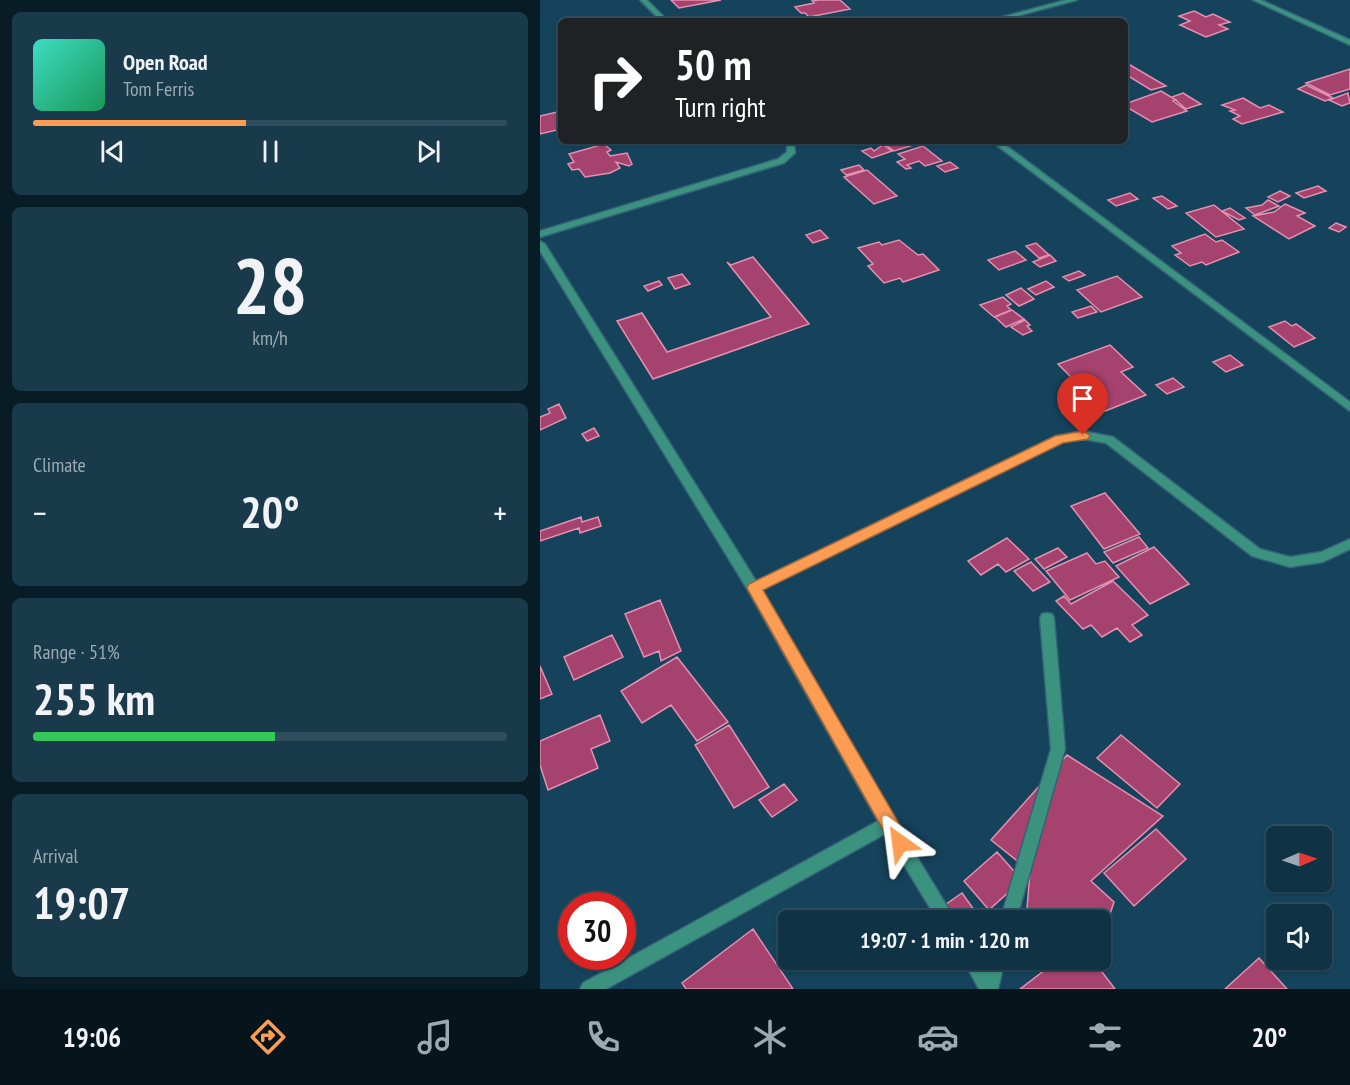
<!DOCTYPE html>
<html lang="en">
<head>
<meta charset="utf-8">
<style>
  body { margin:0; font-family:"PT Sans Narrow",sans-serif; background:#183a4b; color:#f1f3f6; height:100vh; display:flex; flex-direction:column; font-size:22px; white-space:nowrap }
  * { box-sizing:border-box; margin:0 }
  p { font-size:20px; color:#9baab2 }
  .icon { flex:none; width:33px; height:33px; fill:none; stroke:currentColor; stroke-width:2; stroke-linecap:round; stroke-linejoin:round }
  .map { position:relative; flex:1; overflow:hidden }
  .drawer { display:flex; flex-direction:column; gap:12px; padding:12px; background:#081c25; width:540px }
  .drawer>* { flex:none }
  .top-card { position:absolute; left:18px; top:18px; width:570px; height:126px; border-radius:9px; box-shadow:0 2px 4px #0004,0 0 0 2px #2f4d5d; background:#202124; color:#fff; overflow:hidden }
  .needle { width:39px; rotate:88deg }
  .fabs { position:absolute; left:726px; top:826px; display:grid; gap:12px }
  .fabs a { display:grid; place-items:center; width:66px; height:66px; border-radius:9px; background:#0f3244; box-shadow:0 2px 4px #0004,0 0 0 2px #2f4d5d; font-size:30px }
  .speed { position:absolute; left:18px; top:892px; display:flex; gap:12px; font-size:30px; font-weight:700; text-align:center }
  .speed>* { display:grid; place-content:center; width:78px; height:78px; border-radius:50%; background:#0f3244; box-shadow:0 2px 4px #0004,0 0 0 2px #2f4d5d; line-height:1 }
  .speed .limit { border:9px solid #d22; background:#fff; color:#111 }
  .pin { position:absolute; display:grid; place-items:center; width:51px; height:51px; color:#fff; margin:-62px -26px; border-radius:50% 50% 50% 0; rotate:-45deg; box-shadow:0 0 6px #0007 }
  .pin .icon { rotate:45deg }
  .me { position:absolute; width:66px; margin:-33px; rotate:329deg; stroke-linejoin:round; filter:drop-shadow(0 0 4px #0008) }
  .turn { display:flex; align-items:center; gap:21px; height:126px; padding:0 18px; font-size:27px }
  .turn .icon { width:78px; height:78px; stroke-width:2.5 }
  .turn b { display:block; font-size:42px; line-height:51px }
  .big { font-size:45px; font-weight:800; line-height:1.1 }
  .drawer .card { flex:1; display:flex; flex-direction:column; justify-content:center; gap:9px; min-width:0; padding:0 21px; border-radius:9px; background:#183a4b }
  .drawer .dial { align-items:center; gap:0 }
  .dial b { font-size:78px; line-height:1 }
  .song { display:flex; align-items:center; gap:18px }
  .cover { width:72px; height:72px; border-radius:9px; background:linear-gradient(135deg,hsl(170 70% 55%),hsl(150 70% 35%)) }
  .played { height:6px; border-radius:3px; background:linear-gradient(90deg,#fd9d54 45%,#2f4d5d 45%) }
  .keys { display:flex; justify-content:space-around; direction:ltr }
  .heat { display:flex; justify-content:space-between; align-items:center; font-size:33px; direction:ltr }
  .charge { height:9px; border-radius:4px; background:linear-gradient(90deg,#34c759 51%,#2f4d5d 0) }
  .trip { position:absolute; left:238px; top:910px; width:333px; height:60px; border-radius:9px; background:#0f3244; box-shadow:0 2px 4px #0004,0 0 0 2px #2f4d5d; font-weight:800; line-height:60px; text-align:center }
  .tabs { display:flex; height:96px; justify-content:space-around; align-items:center; background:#06141b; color:#9baab2 }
  .tabs .icon { width:42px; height:42px }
  .tabs .active { color:#fd9d54 }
  .tabs b { font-size:27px; color:#f1f3f6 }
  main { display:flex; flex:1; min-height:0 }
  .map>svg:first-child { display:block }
  .building { fill:#a5436e; stroke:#e490b0; stroke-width:1.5 }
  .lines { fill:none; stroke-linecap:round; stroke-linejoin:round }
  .street-casing { stroke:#346178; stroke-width:3 }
  .street { fill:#3b927e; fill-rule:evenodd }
  .route { fill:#fd9d54; stroke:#a46637; stroke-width:1.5 }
</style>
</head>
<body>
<main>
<section class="drawer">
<div class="card">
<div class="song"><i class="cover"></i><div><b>Open Road</b><p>Tom Ferris</p></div></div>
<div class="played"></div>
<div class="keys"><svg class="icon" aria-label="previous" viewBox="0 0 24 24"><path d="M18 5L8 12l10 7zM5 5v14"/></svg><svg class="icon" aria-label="pause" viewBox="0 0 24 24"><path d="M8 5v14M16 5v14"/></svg><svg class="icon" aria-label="next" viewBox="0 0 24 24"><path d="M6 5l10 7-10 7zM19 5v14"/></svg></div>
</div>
<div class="card dial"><b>28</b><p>km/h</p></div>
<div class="card"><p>Climate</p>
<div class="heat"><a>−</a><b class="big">20°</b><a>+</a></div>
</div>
<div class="card"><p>Range · 51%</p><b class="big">255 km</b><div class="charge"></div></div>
<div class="card"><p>Arrival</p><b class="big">19:07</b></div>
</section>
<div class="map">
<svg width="810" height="989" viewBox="0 0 810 989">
  <rect width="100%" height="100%" fill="#14435b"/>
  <!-- building -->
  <path class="building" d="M131,0h50l-42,8z
    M279,0h21l10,9 -41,8 -4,-4h-4l-6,-6 19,-4 -2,-2z
    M654,11l12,6 7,-3 17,8 -11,3 9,4 -22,8 -26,-12 10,-4 -11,-5z
    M585,62l41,24 -15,4 -26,-16z
    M810,69v20l-20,6 -24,-12z
    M766,85l27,13 -8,3 -27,-12z
    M621,91l15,9 -3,1 14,10 -35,11 -27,-16v-2z
    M643,93l18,11 -15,5 -14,-12z
    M808,93l2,10 -8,3 -13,-6z
    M703,98l17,10 9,-3 14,7 -41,12 -9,-5 7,-3 -10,-5 5,-1 -13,-5z
    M17,112l4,6v11l-21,5v-18z
    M359,141h14l4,3 -23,7 -8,-6z
    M64,144l7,6 -4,2 3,4 17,-3 5,11 -3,2 -13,-4 4,6 -10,5 -25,4 -6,-8 -7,1 -4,-6 6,-2 -5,-8z
    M343,145l9,6 -20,7 -10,-7 9,-3 3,3z
    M383,146l19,15 -17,5 -6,-5 -12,4 4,3 -5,1 -9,-7 8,-3 -7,-5z
    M410,162l8,6 -13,4 -8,-6z
    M319,165l5,5 -18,5 -5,-5z
    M327,170l30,26 -23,8 -30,-27z
    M778,186l8,5 -22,7 -8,-5z
    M740,191l10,5 -12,6 -10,-5z
    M590,193l8,6 -22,7 -8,-6z
    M622,196l15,10 -9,3 -15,-11z
    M728,200l11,6 -24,9 -9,-7 16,-3z
    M745,204l20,9 -8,3 18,10 -26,13 -36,-23 21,-4z
    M674,205l30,24 -28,8 -30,-24z
    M690,208l15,10 -6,2 -17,-9z
    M796,223l10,4 -7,5 -10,-4z
    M280,230l8,8 -15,5 -7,-8z
    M665,234l11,8 6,-2 17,12 -33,13 -4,-3 -12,4 -15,-11 6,-2 -9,-7z
    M359,240l19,15 5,-1 16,16 -36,12 -3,-4 -16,5 -16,-17 5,-2 -15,-16 21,-6 3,3z
    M496,243l13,12 -10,3 -13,-12z
    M475,251l11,9 -27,10 -11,-10z
    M510,255l6,6 -16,6 -7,-5z
    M213,257l56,67 -156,55 -36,-58 25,-8 25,39 104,-35 -44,-55 4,3z
    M539,271l6,4 -16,6 -6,-4z
    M142,274l8,10 -15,5 -7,-11z
    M577,276l25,21 -41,15 -24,-22z
    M119,281l3,4 -14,6 -4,-5z
    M506,281l8,6 -18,8 -8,-6z
    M481,288l13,11 -15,7 -13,-11z
    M463,297l8,7 -4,2 4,4 -17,7 -14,-12z
    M551,306l6,6 -19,6 -6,-6z
    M472,310l12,9 -18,8 -11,-10z
    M485,320l5,5 -3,1 5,5 -9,4 -12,-8z
    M745,321l7,5 4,-2 19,14 -21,9 -25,-20z
    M570,345l23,22 -12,5 25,23 -41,16 -47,-47z
    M690,355l13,10 -17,7 -13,-10z
    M633,378l11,9 -17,7 -11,-9z
    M19,404l7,14 -26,12v-13l10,-4 -2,-4z
    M54,428l5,8 -12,5 -5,-7z
    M565,493l35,41 -36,15 -33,-43z
    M41,517l1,5 16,-5 3,9 -21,7 -1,-5 -39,13v-10z
    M599,537l9,11 -35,15 -9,-11z
    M467,538l22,21 -23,13 -8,-8 -17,11 -13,-14z
    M614,547l35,37 -39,20 -34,-38z
    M518,548l9,9 -23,12 -9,-10z
    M547,553l9,11 9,-3 14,16 -49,23 -24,-29z
    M491,562l19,20 -17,9 -19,-20z
    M573,581l35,34 -16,10 10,10 -12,7 -13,-14 -15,9 -11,-12 -8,4 -27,-28 8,-5 7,8z
    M120,600l21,51 -20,10 -2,-10 -15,6 -19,-43z
    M72,635l11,22 -49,23 -10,-23z
    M137,657l51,65 -31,19 -26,-36 -29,18 -21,-32z
    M0,666l12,28 -12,5z
    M60,715l10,26 -19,8 7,19 -50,22 -8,-25v-24z
    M189,725l40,62 -35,21 -39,-63z
    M581,735l59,49 -23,24 -60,-50z
    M527,755l96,61 -72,65 23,21 -13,40v-21h-75l4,-50 -39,-31z
    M244,784l13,16 -25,17 -13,-17z
    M616,829l30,30 -52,47 -30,-33z
    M457,852l25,28 -33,30 -25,-29z
    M422,893l20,28h-31l-9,-14z
    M213,929l40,60h-107l-4,-6z
    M719,958l28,31h-62z
    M518,960h35l22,29h-95z"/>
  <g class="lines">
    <!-- street casing -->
    <g class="street-casing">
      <path id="street" d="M100,0h7l21,21h-7z
        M526,0h11l-79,21h-11z
        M713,0h8l89,40v5z
        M244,141l10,1 1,11 -11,10 -244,74v-6l238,-72 9,-7v-7z
        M451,141h9l350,261v9z
        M0,241l5,3 211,337 300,-145 27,-5 30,6 147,112 30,8 31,-5 29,-13v10l-27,13 -33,5 -38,-11 -146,-113 -23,-4 -20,3 -301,148 132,229 62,102h-18l-53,-87 -279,155h-26l3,-6 295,-162 -129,-229 -209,-341z
        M507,613l5,1 2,4 11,131 -49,172h-16l51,-172 -11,-131 2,-4z
        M423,960h19l3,6 2,-6h18l-7,29h-19z"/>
    </g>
    <!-- street -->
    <use href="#street" class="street"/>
  </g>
  <!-- route -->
  <path class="route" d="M543,431l7,4 -2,4 -25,4 -300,147 144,247 2,6 -2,6 -7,3 -6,-3 -147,-261 2,-4 306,-148z"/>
</svg>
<div class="fabs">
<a><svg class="needle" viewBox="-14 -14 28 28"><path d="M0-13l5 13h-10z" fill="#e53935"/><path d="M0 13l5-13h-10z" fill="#9baab2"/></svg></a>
<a><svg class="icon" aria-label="sound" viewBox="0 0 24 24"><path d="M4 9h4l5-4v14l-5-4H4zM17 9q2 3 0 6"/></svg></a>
</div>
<div class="speed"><div class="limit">30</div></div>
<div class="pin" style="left:543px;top:435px;background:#d93025"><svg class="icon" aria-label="arrive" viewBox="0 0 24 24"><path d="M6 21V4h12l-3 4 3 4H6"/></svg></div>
<svg class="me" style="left:360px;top:843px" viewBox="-20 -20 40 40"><path d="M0-17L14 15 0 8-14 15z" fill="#fd9d54" stroke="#fff" stroke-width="4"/></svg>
<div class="trip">19:07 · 1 min · 120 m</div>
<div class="top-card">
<div class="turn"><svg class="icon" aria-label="right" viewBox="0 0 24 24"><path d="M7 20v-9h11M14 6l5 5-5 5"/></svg><div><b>50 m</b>Turn right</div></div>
</div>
</div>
</main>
<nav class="tabs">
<b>19:06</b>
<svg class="icon active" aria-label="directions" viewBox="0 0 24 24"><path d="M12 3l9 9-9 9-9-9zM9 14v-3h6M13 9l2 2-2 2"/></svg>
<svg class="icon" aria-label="music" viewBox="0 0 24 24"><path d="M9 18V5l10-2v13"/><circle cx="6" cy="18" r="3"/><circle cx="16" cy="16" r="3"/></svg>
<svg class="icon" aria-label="phone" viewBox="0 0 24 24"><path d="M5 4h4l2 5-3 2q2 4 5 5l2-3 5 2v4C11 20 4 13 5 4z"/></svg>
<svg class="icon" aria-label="climate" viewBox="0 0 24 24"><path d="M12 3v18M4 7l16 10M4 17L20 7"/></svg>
<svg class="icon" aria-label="car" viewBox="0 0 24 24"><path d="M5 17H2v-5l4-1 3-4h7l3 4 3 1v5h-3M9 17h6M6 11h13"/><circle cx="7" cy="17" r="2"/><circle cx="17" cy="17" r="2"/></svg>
<svg class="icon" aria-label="filters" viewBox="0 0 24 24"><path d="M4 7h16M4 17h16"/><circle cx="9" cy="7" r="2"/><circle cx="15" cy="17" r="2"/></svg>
<b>20°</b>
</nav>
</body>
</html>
